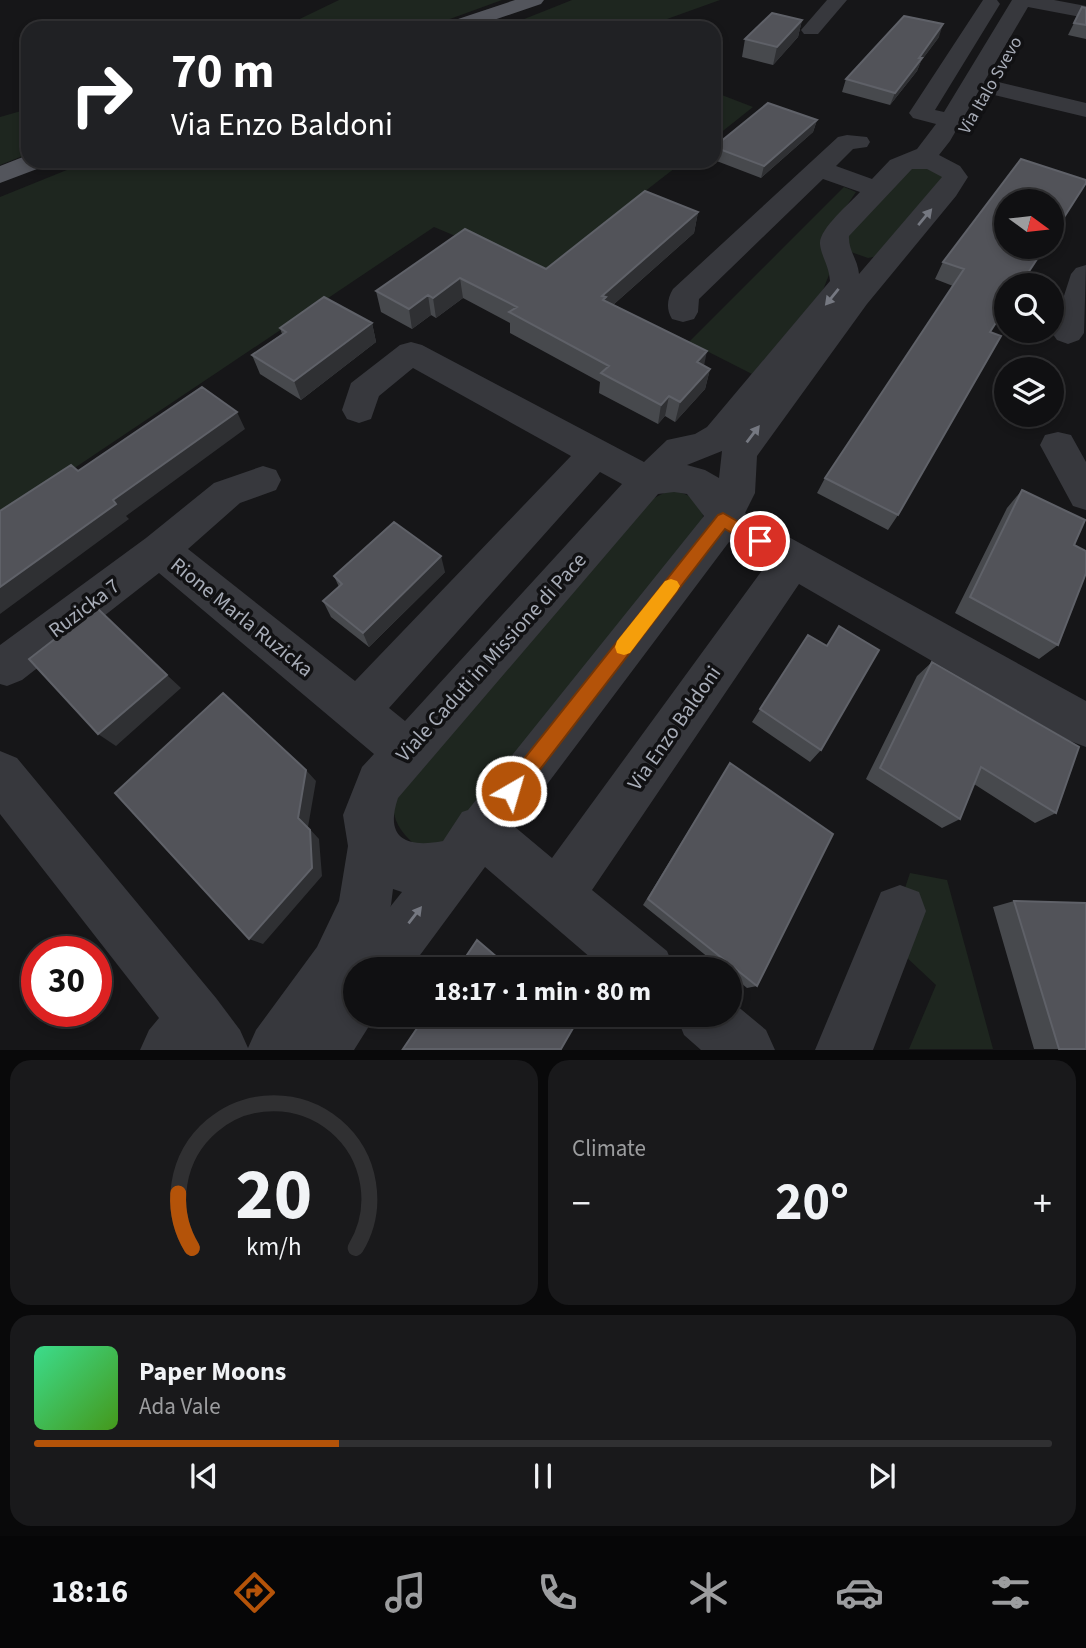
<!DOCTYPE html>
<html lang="en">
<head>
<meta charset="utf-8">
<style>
  body { margin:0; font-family:"Source Sans 3",sans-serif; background:#19191b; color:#f1f3f6; height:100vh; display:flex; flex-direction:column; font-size:26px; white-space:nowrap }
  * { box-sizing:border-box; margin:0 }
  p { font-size:23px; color:#9c9d9f }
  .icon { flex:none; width:38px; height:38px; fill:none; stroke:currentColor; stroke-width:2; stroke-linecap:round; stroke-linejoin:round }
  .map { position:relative; height:1050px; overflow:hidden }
  .details { display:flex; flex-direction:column; gap:10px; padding:10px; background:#09090a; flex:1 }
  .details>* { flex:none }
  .guide { position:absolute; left:21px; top:21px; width:700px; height:147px; border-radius:21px; box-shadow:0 4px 10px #0003,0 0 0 2px #303032; background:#202124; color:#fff; overflow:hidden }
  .needle { width:46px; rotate:105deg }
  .buttons { position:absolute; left:994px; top:189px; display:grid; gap:14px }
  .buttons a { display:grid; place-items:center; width:70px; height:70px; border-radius:50%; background:#101012; box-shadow:0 4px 10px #0003,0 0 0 2px #303032; font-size:35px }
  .speed { position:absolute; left:21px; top:936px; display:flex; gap:14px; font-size:35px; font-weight:700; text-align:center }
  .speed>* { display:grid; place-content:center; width:91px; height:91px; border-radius:50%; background:#101012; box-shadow:0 4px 10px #0003,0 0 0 2px #303032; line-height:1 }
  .speed .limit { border:10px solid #d22; background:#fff; color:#111 }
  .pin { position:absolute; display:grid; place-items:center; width:60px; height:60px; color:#fff; margin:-30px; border:4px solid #fff; border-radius:50%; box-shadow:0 2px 7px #0007 }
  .me { position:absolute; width:77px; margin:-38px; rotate:38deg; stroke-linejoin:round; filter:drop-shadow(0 0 5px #0008) }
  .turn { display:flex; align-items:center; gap:24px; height:147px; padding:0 35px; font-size:32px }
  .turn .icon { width:91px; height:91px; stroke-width:2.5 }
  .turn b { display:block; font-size:49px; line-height:60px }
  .big { font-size:52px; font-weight:700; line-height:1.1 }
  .details .tile { flex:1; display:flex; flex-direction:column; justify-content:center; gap:10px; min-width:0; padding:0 24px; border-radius:21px; background:#19191b }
  .details .dial { align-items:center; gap:0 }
  .dial svg { height:182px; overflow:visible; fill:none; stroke:#303032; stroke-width:7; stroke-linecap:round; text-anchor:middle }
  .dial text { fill:#f1f3f6; stroke:none }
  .song { display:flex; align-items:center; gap:21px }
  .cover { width:84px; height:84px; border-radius:10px; background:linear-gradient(135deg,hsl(150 70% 55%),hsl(100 70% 35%)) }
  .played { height:7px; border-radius:4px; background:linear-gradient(90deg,#b45309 30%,#303032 30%) }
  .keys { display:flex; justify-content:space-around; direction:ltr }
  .heat { display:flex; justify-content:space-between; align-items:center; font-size:38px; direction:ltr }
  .details .tiles { flex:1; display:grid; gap:10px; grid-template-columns:1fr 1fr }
  .tile:last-child { grid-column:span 2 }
  .trip { position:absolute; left:343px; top:957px; width:399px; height:70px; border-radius:35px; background:#101012; box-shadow:0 4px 10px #0003,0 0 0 2px #303032; font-weight:700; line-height:70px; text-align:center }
  .tab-bar { display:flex; height:112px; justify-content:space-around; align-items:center; background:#060607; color:#9c9d9f }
  .tab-bar .icon { width:49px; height:49px }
  .tab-bar .on { color:#b45309 }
  .tab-bar b { font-size:32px; color:#f1f3f6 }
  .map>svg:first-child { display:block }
  .green { fill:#1e261f }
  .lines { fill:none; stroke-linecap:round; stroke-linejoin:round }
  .street { fill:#37383d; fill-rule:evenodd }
  .primary { fill:#53555c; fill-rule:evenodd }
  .wall { fill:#47494d }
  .shaded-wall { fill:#2f3033 }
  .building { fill:#525359; stroke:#5f6168; stroke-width:2 }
  .oneway { fill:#757881 }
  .route { fill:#b45309; stroke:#753606; stroke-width:2 }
  .slow { fill:#f59e0b }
  .labels { text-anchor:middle; stroke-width:7; stroke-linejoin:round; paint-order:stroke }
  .far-street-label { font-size:18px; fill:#a8adb8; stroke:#111113 }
  .street-label { font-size:21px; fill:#a8adb8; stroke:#111113 }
</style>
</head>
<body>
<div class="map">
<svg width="1086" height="1050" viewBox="0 0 1086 1050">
  <rect width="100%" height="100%" fill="#161618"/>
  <!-- green -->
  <path class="green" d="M339,0h163l-77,28h-144z
    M572,0h148l-78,28h-140z
    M714,92l39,15 -39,31z
    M28,109v45l-28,11v-48z
    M89,161h595l-143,111 -107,-45 -434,291v-321z
    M920,164l26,11 -68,81 -10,2 -20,-7 -6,-15 62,-65z
    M844,187l12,5 -31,46 7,29 -9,23 -71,84 -63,-32z
    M670,490c21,5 37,10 32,35l-237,301 -26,18h-25c-14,-13 -21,-23 -21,-42l257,-302z
    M910,873l37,7 46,169h-84l27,-64 -32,-30v-64z"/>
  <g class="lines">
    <!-- street -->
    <path class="street" d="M827,0h20l-29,34h-14l-3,-4z
      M983,0h14l3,4 -65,106 9,2 68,-112h42l32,6v12l-58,-11 -44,75 6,-2 96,23v14l-104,-25 -2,-3 -30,52 -11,14 21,11 8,11 -12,19 -89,108 -110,152 -2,37 -10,20 341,188v46l-16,-6 -271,-157 -207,306 75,61 8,19h-70l-120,-103 -76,103h-54v45h21l-22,35h-214l9,-20 10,-12 -159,-204v-63l17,7 199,240 24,32 8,18 8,-18 61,-83 22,-46 9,-55 -5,-31 19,-48 12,-13 -215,-181 -137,107 -15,6 -7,-2v-39l146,-107 68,-55 49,-17 13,4 5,10 -5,10 -36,13 -52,46 167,132 216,-225 -158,-88 -34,28 -8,23 -12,4 -12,-4 -5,-9 9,-27 49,-38 11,-3 11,3 222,117 23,-22 28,-6 12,-7 123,-146c-1,-16 -9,-25 -10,-37 -1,-15 30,-41 40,-52l-37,-13 -124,120 -1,13 -4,7 -11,3 -11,-3c-6,-10 -5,-20 1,-30l165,-152 9,-2 20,2 3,5 -3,5 -14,2 -17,17 36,13 18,-19 27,-11 19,-25 -23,-6 -4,-5zM912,169h15l15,8 -83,97c-1,-14 -11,-24 -10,-38zM722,451l-3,27 -14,-8 -18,-5zM600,472l22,12 -217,237 -16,-13zM674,492l13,2 17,22 -236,294 -6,2 -19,29c-36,7 -59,-2 -45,-43l260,-304zM729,542l37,23 -214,293 -37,-31zM393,889l9,3 -12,15 1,-2z
      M1086,265l-2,68 -5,7 -11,4 -11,-4 -5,-7 19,-59 5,-6z
      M1058,432l13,3 15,27v48l-13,-4 -33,-61 5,-10z
      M900,885l19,7 7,19 -53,139h-58l66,-158z
      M730,1000l36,30 9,20h-74l-17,-15 -8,-20h54z"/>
    <!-- primary -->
    <path class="primary" d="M515,0h29l-3,4 -71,24h-30l3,-4z
      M28,155v6h21l-4,5 -45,17v-17z"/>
  </g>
  <!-- wall -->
  <path class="wall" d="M1082,7l4,1v31l-18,-4z
    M802,20l-4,17 -25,28 -31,-8 3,-18z
    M939,37l-18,24 -4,10 -27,34 -48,-13 4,-13z
    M817,120l-4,12 -52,46 -47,-18v-14z
    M1021,159l-31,173 -92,183 -10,15 -71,-37 8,-15 128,-192 -18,-7 8,-17z
    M698,212l-4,21 -81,72 91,60 6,4 -5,20 -30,33 -10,-6 -7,8 -59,-31 1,-11 -90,-49v-10l-47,-25 -27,20 -5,-3 -19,14 -31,-17 -5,-21 89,-62 81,40z
    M372,323l4,19 -75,58 -41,-26 -8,-19 30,-21 -2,-6z
    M1022,490l52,55 -16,100 -19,14 -84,-46 52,-105z
    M445,572l-76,75 -38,-30 -8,-16 16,-14 -5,-11z
    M839,626l-18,124 -11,12 -58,-40 56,-87 18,11z
    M932,662l124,151 -21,10 -61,-39 -14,35 -18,9 -76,-49 51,-103z
    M730,763l27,223 -10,2 -17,-14v-4h-6l-81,-65z
    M1014,901l72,148h-52l-41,-142z"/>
  <!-- shaded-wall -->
  <path class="shaded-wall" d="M802,20l-4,17 -25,28 4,-18z
    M943,24l-4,13 -18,24 -4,10 -27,34 5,-12z
    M817,120l-4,12 -52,46 3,-12z
    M698,212l-4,21 -89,79 -3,-16z
    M460,278l3,20 -27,20 -3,-20z
    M428,295l3,20 -19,14 -3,-20z
    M372,323l4,19 -75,58 -7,-19z
    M707,351l-4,20 -6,-9z
    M710,369l-5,20 -30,33 5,-20z
    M669,396l-4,20 -7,8 3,-19z
    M237,412l8,17 -119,87 3,3 -129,95v-27l113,-87z
    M441,556l4,16 -76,75 -6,-14z
    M167,675l14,13 -65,58 -18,-12z
    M306,770l10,11 -8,46 11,12 3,37 -59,68 -14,-5z"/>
  <!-- building -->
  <path class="building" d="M1082,7l4,1v17l-12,-2z
    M772,13l30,7 -25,27 -32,-8z
    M904,16l39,8 -24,34h3l-27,35 -49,-14z
    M768,103l49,17 -53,46 -50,-19z
    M1021,159l65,21v3l-34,53v-35h-46v46h39l-25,38h-14v22l-16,25 11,4 -103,179 -73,-37 139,-209 -21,-7z
    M645,191l53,21 -96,84 4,1 -3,3 104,51 -10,11 13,7 -30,33 -11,-6 -8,9 -60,-32 8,-7 -100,-54 8,-5 -57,-29 -27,20 -5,-3 -19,14 -33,-18 89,-62 81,40z
    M324,297l48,26 -78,58 -42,-26 34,-23 -6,-4z
    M202,387l35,25 -124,88 3,4 -116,83v-76l71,-46 7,6z
    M1022,490l63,30 -11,25 12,6v22l-28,72 -88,-48z
    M394,522l47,34 -78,77 -40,-32 19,-17 -8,-8z
    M96,607l71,68 -69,59 -69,-75z
    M839,626l40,24 -58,100 -61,-41 48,-74 19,11z
    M932,662l147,85 -23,66 -75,-46 -21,52 -80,-51z
    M223,693l83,77 -8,48 12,12 2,38 -63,71 -134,-146z
    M730,763l103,71 -76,152 -109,-87z
    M1014,901l72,2v146h-27z
    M477,940l35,30h-55z
    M426,1015h140l10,8 -15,26h-158z"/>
  <!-- one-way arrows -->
  <defs><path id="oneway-solid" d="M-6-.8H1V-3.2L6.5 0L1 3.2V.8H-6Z" transform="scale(1.75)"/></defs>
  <g class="oneway">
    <use href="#oneway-solid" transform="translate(925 217) rotate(-50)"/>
    <use href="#oneway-solid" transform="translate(832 297) rotate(129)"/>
    <use href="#oneway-solid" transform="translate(753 434) rotate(-53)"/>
    <use href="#oneway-solid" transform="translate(415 915) rotate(-52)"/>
  </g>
  <!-- route -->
  <path class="route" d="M723,513l42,24 3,4 -3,5h-11l-29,-17 -207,269 -7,3 -7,-3 -3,-7 3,-7 214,-269z"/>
  <!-- slow -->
  <path class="slow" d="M671,579l6,2 3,5 -3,5 -47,62 -6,2 -7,-2 -2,-6 2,-6 48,-60z"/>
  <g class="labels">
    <!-- far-street labels -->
    <g class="far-street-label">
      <text transform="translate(990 85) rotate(-60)" y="6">Via Italo Svevo</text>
    </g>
    <!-- street labels -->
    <g class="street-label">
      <text transform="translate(84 608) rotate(-37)" y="7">Ruzicka 7</text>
      <text transform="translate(242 617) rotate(39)" y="7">Rione Marla Ruzicka</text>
      <text transform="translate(491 657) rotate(-48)" y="7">Viale Caduti in Missione di Pace</text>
      <text transform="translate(674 728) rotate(-55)" y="7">Via Enzo Baldoni</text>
    </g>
  </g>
</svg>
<div class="buttons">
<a><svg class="needle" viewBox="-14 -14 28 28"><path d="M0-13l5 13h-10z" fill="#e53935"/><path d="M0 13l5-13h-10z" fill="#9c9d9f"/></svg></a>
<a><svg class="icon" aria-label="search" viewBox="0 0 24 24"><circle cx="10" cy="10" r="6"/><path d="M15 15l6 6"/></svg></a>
<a><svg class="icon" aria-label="layers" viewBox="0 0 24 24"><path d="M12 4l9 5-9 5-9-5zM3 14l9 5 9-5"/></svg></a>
</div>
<div class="speed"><div class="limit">30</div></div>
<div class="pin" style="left:760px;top:541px;background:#d93025"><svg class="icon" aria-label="arrive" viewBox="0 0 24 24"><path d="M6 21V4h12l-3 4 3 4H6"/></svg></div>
<svg class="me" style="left:511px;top:791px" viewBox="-20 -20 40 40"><circle r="17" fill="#b45309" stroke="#fff" stroke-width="3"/><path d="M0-11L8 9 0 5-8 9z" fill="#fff"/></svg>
<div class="trip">18:17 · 1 min · 80 m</div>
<div class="guide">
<div class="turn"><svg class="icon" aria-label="right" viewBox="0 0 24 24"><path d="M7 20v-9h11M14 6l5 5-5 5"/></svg><div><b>70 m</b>Via Enzo Baldoni</div></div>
</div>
</div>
<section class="details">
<div class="tiles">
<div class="tile dial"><svg viewBox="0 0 100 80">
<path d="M14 69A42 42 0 1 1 86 69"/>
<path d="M14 69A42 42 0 0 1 8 45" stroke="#b45309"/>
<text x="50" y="56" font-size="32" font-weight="700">20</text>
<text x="50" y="72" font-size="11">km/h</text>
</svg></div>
<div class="tile"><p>Climate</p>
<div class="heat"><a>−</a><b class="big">20°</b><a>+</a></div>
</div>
<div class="tile">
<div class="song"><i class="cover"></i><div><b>Paper Moons</b><p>Ada Vale</p></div></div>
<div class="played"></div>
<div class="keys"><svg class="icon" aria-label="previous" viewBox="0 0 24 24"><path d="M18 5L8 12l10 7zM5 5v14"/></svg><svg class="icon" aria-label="pause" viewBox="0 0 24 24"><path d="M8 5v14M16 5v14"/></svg><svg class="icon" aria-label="next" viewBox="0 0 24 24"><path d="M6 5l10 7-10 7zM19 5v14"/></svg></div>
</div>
</div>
</section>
<nav class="tab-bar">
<b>18:16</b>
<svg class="icon on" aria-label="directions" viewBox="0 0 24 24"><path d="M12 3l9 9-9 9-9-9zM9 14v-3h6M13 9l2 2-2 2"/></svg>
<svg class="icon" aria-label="music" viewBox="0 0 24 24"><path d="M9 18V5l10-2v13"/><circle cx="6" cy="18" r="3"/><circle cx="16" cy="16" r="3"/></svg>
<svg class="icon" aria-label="phone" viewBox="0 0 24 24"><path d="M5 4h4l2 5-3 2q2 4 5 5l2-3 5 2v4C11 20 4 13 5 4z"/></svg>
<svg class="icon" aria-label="climate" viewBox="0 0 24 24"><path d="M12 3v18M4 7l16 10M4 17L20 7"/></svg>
<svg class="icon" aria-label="car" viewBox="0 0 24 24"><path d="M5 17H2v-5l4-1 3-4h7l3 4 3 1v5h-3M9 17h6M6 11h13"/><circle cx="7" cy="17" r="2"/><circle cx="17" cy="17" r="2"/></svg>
<svg class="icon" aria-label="filters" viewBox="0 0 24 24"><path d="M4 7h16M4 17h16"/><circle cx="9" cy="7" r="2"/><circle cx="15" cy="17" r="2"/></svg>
</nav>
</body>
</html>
